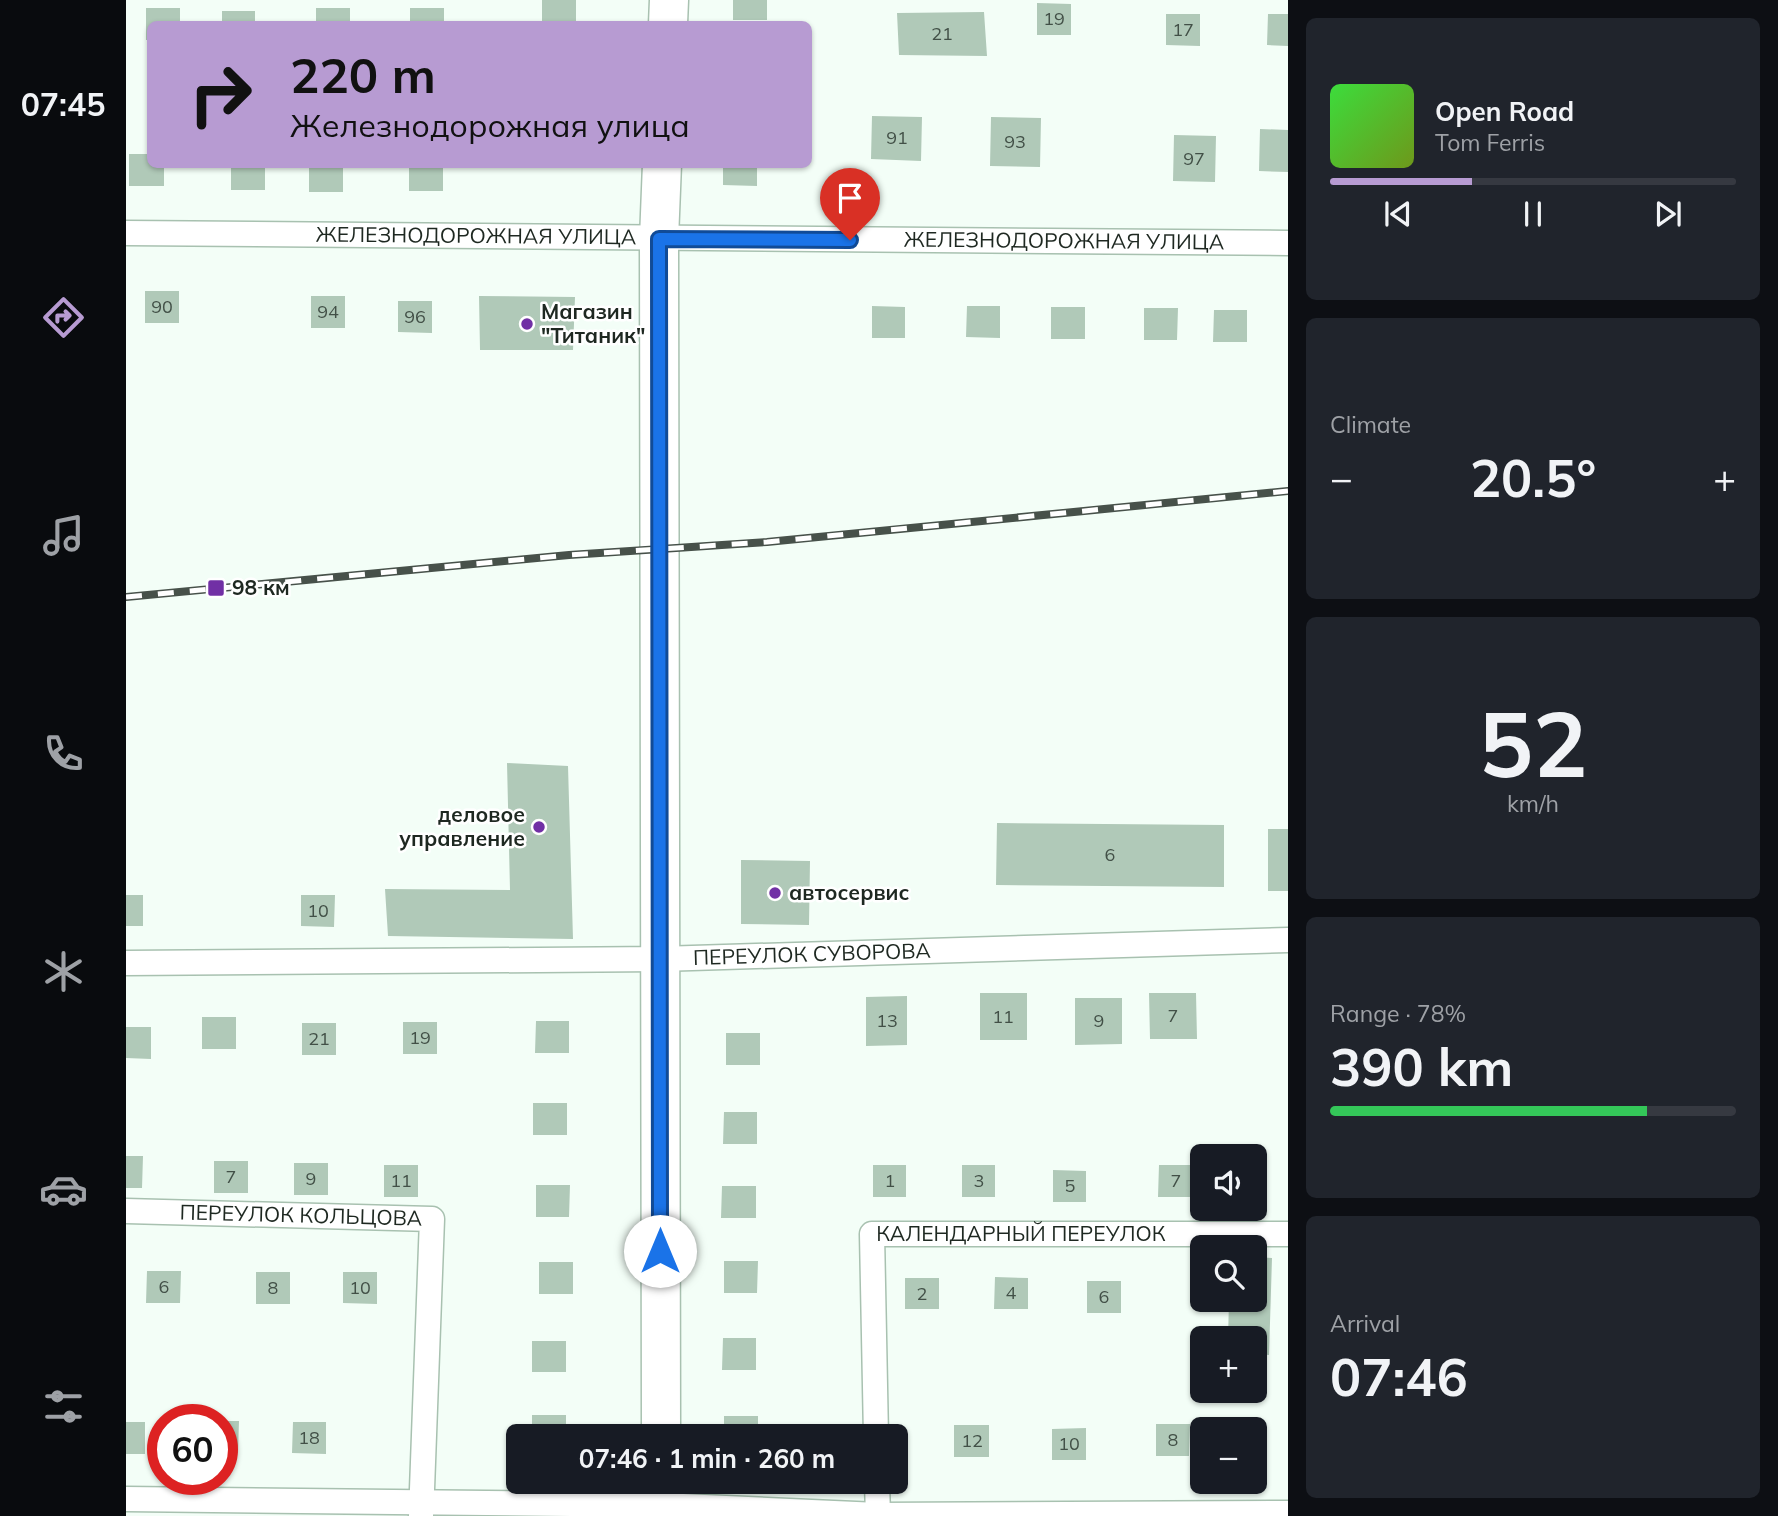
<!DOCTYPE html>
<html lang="en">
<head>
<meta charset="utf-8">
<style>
  body { margin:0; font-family:Mulish,sans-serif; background:#20242c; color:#f1f3f6; height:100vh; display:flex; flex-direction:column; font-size:26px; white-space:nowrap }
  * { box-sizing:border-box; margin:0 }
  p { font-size:23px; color:#9ea1a6 }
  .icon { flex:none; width:38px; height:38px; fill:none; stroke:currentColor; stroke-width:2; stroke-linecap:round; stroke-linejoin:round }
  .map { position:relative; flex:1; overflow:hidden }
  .sheet { display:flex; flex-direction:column; gap:18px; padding:18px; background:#0d0f14; width:490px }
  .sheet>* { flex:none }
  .top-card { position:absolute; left:21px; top:21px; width:665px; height:147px; border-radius:10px; box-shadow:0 2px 5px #0004; background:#b79bd2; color:#111; overflow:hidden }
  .controls { position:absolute; left:1064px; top:1144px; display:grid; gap:14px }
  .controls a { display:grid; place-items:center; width:77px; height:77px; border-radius:10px; background:#171b24; box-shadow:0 2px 5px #0004; font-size:35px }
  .speed { position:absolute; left:21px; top:1404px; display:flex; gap:14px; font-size:35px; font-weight:700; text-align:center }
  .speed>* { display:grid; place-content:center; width:91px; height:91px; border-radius:50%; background:#171b24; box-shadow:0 2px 5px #0004; line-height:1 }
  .speed .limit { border:10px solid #d22; background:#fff; color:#111 }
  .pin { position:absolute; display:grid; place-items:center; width:60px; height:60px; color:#fff; margin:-72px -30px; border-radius:50% 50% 50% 0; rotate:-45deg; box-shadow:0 0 7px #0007 }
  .pin .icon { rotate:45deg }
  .me { position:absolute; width:77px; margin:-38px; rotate:0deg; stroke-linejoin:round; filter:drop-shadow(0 0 5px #0008) }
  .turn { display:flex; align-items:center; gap:24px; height:147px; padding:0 28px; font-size:32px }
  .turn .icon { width:91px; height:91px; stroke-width:2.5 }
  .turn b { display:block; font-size:49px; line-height:60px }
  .big { font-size:52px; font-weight:700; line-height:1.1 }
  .sheet .widget { flex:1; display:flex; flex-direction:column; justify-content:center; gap:10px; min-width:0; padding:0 24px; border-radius:10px; background:#20242c }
  .sheet .dial { align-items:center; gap:0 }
  .dial b { font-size:91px; line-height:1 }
  .song { display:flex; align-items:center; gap:21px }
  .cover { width:84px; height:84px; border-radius:10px; background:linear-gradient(135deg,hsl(120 70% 55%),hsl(80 70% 35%)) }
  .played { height:7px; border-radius:4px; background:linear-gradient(90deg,#b79bd2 35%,#363941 35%) }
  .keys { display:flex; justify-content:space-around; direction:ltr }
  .heat { display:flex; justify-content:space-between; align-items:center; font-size:38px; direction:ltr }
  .charge { height:10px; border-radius:5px; background:linear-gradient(90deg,#34c759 78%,#363941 0) }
  .trip { position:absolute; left:380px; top:1424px; width:402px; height:70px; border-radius:10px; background:#171b24; box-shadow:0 2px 5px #0004; font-weight:700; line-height:70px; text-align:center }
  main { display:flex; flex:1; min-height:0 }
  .tab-bar { display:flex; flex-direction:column; width:126px; justify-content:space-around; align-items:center; background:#090b0e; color:#9ea1a6 }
  .tab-bar .icon { width:49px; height:49px }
  .tab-bar .selected { color:#b79bd2 }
  .tab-bar b { font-size:32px; color:#f1f3f6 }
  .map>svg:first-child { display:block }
  .building { fill:#b0c9b8 }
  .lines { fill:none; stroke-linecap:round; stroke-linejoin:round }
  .street-casing { stroke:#a8c1b0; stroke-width:27 }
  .primary-casing { stroke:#a8c1b0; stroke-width:41 }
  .street { stroke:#fff; stroke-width:24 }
  .primary { stroke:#fff; stroke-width:38 }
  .rail-casing { stroke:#47514a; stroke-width:8 }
  .rail { stroke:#fff; stroke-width:5; stroke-dasharray:16; stroke-linecap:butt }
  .route-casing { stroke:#114b97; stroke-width:18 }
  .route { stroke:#1a73e8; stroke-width:12 }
  .poi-dot { fill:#7130a5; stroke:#fff; stroke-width:2.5 }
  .labels { text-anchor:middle; stroke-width:5; stroke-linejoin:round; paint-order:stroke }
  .number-label { font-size:18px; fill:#425047 }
  .street-label { font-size:21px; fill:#1e2821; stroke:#fff }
  .poi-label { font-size:21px; font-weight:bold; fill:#1e2821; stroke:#fff; text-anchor:start }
</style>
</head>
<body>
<main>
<nav class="tab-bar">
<b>07:45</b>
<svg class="icon selected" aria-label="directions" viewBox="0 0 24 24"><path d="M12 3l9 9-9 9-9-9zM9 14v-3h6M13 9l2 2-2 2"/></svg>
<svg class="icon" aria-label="music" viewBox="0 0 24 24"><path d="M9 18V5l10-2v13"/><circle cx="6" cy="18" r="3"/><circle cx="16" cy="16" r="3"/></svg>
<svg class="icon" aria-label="phone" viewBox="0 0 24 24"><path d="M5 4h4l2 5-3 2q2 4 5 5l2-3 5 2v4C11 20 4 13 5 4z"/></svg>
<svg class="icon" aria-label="climate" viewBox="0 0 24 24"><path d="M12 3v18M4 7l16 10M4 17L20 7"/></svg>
<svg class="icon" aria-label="car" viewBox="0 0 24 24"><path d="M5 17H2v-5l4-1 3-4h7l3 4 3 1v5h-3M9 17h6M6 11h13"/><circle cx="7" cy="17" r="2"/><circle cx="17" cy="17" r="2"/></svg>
<svg class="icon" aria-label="filters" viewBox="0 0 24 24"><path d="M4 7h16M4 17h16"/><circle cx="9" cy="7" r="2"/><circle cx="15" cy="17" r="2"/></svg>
</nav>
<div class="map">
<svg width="1162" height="1516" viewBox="0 0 1162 1516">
  <rect width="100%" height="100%" fill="#f3fef7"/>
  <!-- building -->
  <path class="building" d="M416,0h34v24h-34z
    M607,0h34v20h-34z
    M911,3l34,1v31h-34z
    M20,8h34v16h-30v16h-4z
    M190,8h34v16h-34z
    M284,8h34v16h-34z
    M96,11h33v13h-33z
    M858,12l3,44 -88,-1 -2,-42z
    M1040,14h34v32l-34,-1z
    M1142,14h20v32l-21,-1z
    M746,116l50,1 -1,44 -50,-2z
    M865,117l50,1 -1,49 -50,-1z
    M1134,129l28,1v42l-29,-1z
    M1048,135l42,1 -1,46 -42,-1z
    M3,154h21v10h14v22h-35z
    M105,164h34v26h-34z
    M183,164h34v28h-34z
    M283,164h34v27h-34z
    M597,164h34v22l-34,-1z
    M19,291h34v32h-34z
    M185,296h34v32h-34z
    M353,296l96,1 -2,53h-93z
    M272,301h34v32l-34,-1z
    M746,306l33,1v31h-33z
    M841,306h33v32l-34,-1z
    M925,307h34v32h-34z
    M1018,308h34l-1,32h-33z
    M1088,310h33v32h-34z
    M381,763l61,3 5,173 -185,-3 -3,-47 125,1z
    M871,823l227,2v62l-228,-2z
    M1142,829h20v62h-20z
    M615,860l69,1 -1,64 -68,-1z
    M0,895h17v31h-17z
    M175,895h34l-1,32 -33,-1z
    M854,993h47v47h-47z
    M1023,993h47l1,46h-47z
    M781,996v49l-41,1v-49z
    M949,998h47v46l-47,1z
    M76,1017h34v32h-34z
    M410,1021h33v32h-34z
    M277,1022h34v32h-34z
    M176,1023h34v32h-34z
    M0,1027h25v32l-25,-1z
    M600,1033h34v32h-34z
    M407,1103h34v32h-34z
    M598,1112h33v32h-34z
    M0,1156h17l-1,32h-16z
    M88,1161h34v32h-34z
    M168,1163h34v32h-34z
    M258,1165h34v32h-34z
    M747,1165h33v32h-33z
    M836,1165h33v32h-33z
    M1033,1165h34l-1,32h-34z
    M1129,1166h12v32h-12z
    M927,1170l33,1v31h-33z
    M410,1185h34l-1,32h-33z
    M596,1186h34v32h-35z
    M1129,1257l17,1 -3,97 -14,-1v-15h-27l1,-39h26z
    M598,1261h34l-1,32h-33z
    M413,1262h34v32h-34z
    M21,1271h34l-1,32h-34z
    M130,1272h34v32h-34z
    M217,1272h34v32l-34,-1z
    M869,1277l33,1v31h-34z
    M779,1278h34v31h-34z
    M961,1281h34v32h-34z
    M597,1338h33v32h-34z
    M406,1341h34v31h-34z
    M406,1415h34v22h-34z
    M598,1416h34v21h-34z
    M96,1421h17l-1,32h-16z
    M0,1422h19v32h-19z
    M167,1422h33v32l-34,-1z
    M1030,1424h34l-1,32h-33z
    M828,1425h35v32h-35z
    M960,1428v32h-34v-31z"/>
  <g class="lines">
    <!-- street casing -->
    <g class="street-casing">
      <g id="street">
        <path id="s1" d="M0,233l1162,10"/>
        <path id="s2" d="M0,963l534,-4 628,-19"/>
        <path id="s3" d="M0,1211l306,8 -11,297"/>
        <path id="s4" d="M750,1437l-4,-203h416"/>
        <path d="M751,1482l1,34"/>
        <path d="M0,1499l535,6 217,10 410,-2"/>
      </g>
    </g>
    <!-- primary casing -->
    <g class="primary-casing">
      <path id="primary" d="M542,24l1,-24
        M535,1437l-2,-1198 3,-75
        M535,1482v34"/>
    </g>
    <!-- street -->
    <use href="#street" class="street"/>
    <!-- primary -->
    <use href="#primary" class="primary"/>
    <!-- rail casing -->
    <g class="rail-casing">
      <path id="rail" d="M0,597l443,-42 198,-13 521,-51"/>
    </g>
    <!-- rail -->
    <use href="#rail" class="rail"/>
  </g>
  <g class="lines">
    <!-- route casing -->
    <g class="route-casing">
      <path id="route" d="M534,1251l-1,-1012 191,1"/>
    </g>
    <!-- route -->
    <use href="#route" class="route"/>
  </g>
  <!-- markers -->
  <g class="poi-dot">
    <circle cx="401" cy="324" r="7"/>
    <rect x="81" y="579" width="18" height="18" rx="3.5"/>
    <circle cx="413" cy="827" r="7"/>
    <circle cx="649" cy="893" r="7"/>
  </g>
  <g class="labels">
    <!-- number labels -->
    <g class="number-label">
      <text x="928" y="25">19</text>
      <text x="1057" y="36">17</text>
      <text x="816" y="40">21</text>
      <text x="771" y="144">91</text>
      <text x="889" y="148">93</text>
      <text x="1068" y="165">97</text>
      <text x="36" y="313">90</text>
      <text x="202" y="318">94</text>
      <text x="289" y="323">96</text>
      <text x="984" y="861">6</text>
      <text x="192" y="917">10</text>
      <text x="1047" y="1022">7</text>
      <text x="877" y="1023">11</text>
      <text x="761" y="1027">13</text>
      <text x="973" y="1027">9</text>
      <text x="294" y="1044">19</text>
      <text x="193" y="1045">21</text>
      <text x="105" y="1183">7</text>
      <text x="185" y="1185">9</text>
      <text x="275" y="1187">11</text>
      <text x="764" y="1187">1</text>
      <text x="853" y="1187">3</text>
      <text x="1050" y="1187">7</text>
      <text x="944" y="1192">5</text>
      <text x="38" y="1293">6</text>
      <text x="147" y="1294">8</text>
      <text x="234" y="1294">10</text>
      <text x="885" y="1299">4</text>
      <text x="796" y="1300">2</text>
      <text x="978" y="1303">6</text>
      <text x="183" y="1444">18</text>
      <text x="1047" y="1446">8</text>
      <text x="846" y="1447">12</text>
      <text x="943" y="1450">10</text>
    </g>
    <!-- street labels -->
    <g class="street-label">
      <text dy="7" stroke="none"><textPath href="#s1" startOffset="350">ЖЕЛЕЗНОДОРОЖНАЯ УЛИЦА</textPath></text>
      <text dy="7" stroke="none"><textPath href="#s1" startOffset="938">ЖЕЛЕЗНОДОРОЖНАЯ УЛИЦА</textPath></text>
      <text dy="7" stroke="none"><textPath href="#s2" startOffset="686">ПЕРЕУЛОК СУВОРОВА</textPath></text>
      <text dy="7" stroke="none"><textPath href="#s3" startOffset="175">ПЕРЕУЛОК КОЛЬЦОВА</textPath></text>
      <text dy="7" stroke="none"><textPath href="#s4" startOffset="352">КАЛЕНДАРНЫЙ ПЕРЕУЛОК</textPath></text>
    </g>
    <!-- poi labels -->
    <g class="poi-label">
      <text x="415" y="319">Магазин<tspan x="415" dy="24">"Титаник"</tspan></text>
      <text x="106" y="595">98 км</text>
      <text x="399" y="822" text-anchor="end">деловое<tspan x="399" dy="24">управление</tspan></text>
      <text x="663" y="900">автосервис</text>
    </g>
  </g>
</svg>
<div class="controls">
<a><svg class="icon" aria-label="sound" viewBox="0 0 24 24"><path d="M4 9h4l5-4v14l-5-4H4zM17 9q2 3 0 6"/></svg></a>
<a><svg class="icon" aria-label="search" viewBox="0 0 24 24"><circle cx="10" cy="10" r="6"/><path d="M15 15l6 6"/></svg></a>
<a>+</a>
<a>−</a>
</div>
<div class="speed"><div class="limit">60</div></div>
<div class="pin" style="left:724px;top:240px;background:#d93025"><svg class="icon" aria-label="arrive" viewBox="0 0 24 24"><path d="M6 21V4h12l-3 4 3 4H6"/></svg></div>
<svg class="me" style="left:534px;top:1251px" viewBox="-20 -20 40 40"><circle r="19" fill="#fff"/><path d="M0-13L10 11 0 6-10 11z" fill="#1a73e8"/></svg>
<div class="trip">07:46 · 1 min · 260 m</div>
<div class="top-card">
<div class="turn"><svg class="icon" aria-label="right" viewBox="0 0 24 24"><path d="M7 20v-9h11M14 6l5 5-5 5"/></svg><div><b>220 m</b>Железнодорожная улица</div></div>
</div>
</div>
<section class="sheet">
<div class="widget">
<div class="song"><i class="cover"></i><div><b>Open Road</b><p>Tom Ferris</p></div></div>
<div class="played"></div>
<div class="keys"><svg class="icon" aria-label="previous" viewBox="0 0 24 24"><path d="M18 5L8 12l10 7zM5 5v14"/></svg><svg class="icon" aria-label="pause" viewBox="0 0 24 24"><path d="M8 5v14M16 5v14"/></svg><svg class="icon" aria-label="next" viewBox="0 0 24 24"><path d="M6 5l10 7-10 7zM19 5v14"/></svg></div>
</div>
<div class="widget"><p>Climate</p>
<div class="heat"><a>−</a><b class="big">20.5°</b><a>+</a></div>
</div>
<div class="widget dial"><b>52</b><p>km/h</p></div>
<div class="widget"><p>Range · 78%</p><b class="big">390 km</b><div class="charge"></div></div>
<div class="widget"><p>Arrival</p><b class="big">07:46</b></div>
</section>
</main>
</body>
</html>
